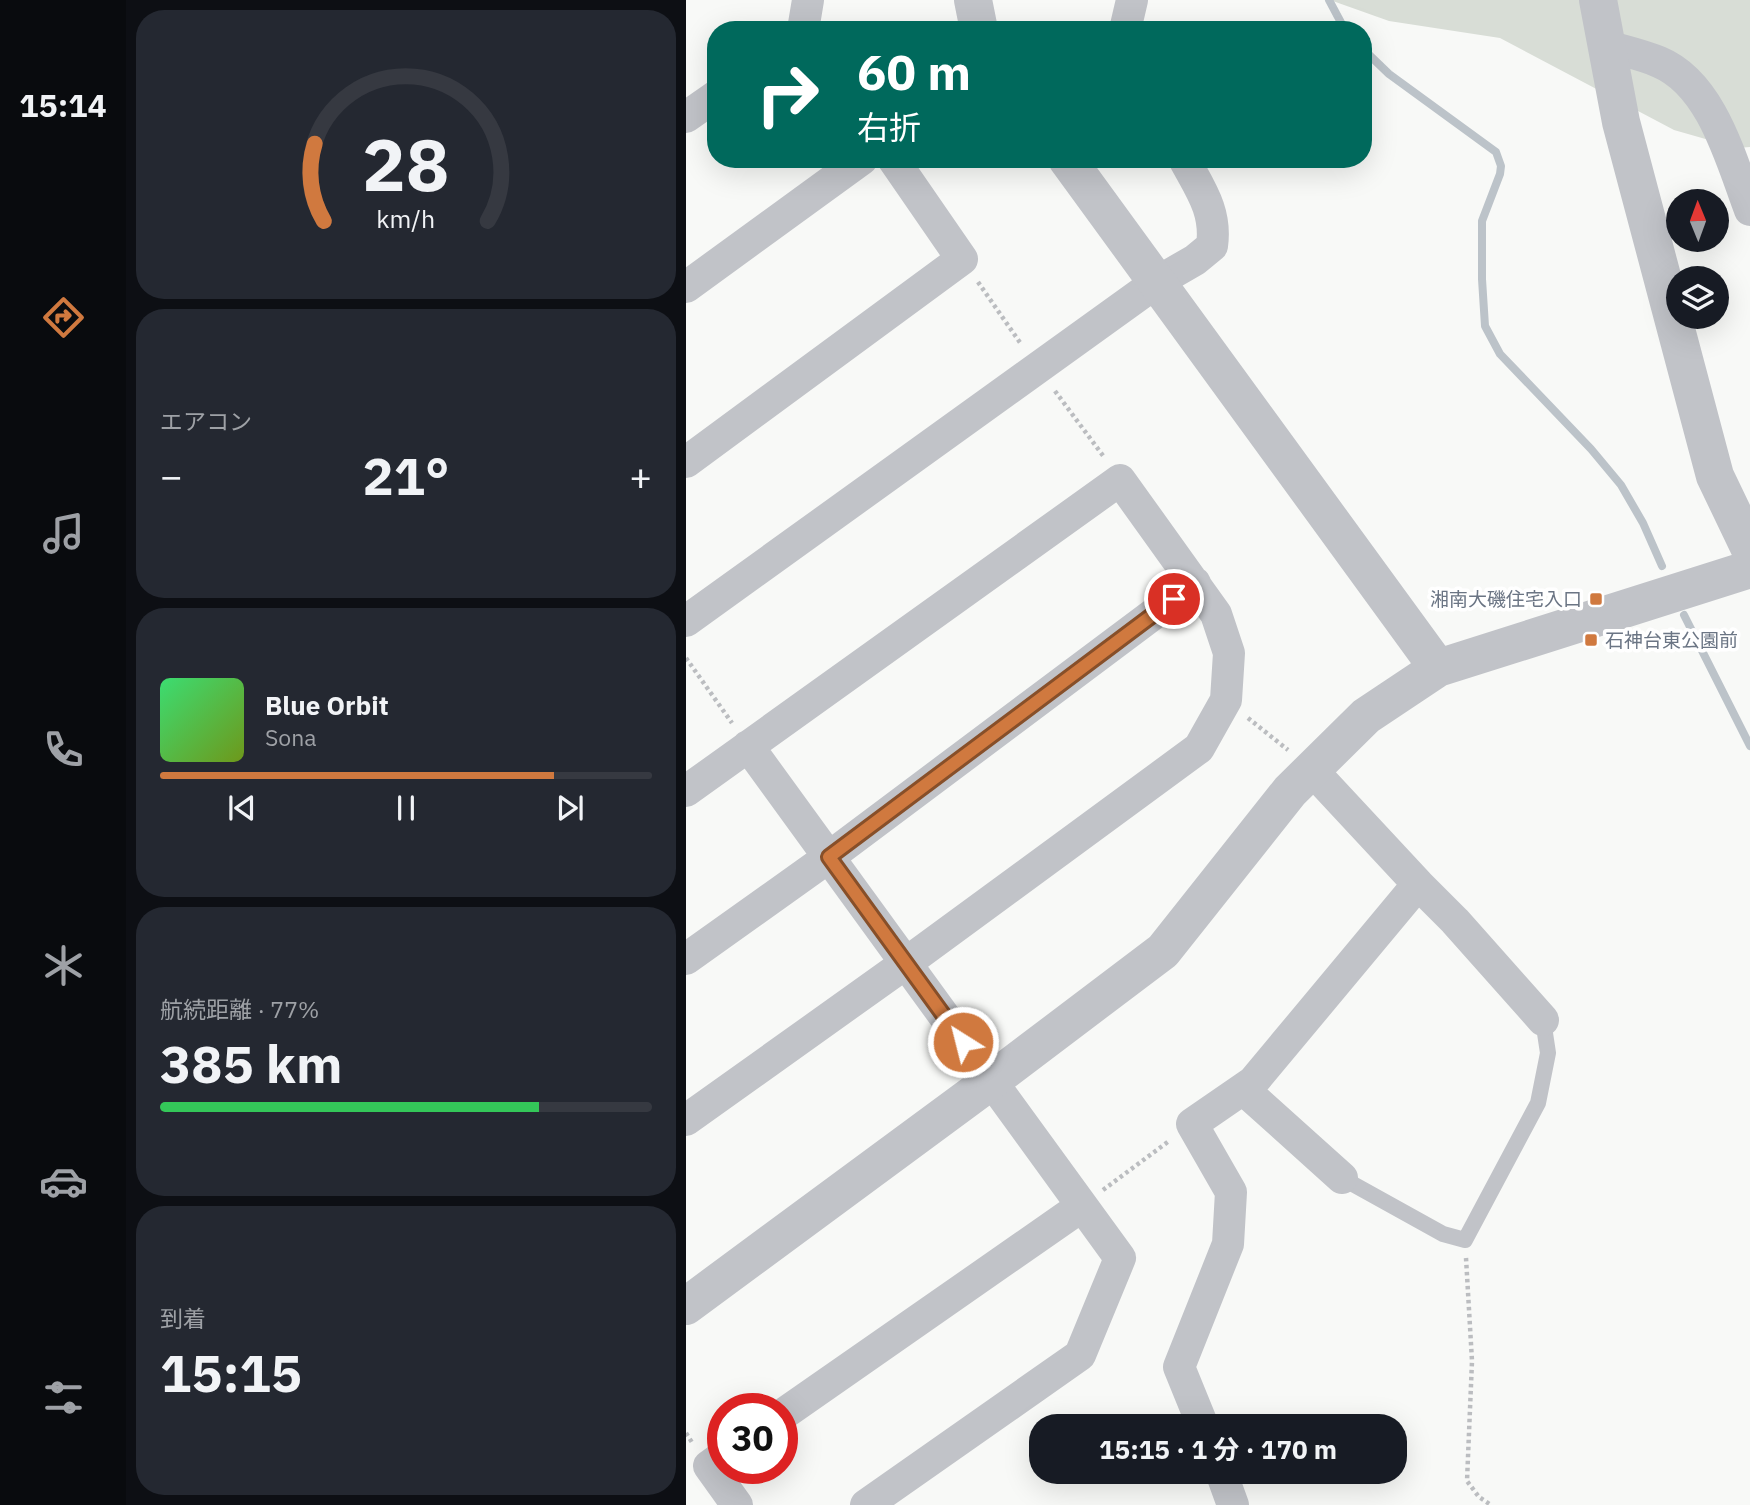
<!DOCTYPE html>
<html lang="ja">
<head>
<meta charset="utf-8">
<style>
  body { margin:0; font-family:"IBM Plex Sans","Noto Sans JP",sans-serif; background:#242831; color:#f1f3f6; height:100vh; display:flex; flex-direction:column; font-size:26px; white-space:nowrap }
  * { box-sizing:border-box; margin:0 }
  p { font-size:23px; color:#9ea1a6 }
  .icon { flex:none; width:38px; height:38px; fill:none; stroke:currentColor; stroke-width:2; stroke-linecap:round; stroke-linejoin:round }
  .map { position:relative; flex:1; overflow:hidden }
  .panel { display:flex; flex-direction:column; gap:10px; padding:10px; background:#0d0f14; width:560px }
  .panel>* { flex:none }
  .guide { position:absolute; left:21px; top:21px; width:665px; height:147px; border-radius:28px; box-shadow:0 7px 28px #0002; background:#00695c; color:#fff; overflow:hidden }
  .needle { width:46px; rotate:359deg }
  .controls { position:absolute; left:980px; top:189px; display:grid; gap:14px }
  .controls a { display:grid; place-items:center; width:63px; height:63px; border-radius:50%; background:#171b24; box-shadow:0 7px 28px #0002; font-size:35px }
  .speed { position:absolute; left:21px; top:1393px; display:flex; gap:14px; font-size:35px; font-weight:700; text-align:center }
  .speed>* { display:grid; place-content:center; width:91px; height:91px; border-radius:50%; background:#171b24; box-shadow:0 7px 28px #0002; line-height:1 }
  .speed .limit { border:10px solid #d22; background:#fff; color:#111 }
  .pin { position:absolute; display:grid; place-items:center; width:60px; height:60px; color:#fff; margin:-30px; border:4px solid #fff; border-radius:50%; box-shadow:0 2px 7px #0007 }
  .me { position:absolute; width:77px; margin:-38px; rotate:324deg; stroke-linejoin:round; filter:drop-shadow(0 0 5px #0008) }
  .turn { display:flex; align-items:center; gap:24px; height:147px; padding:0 35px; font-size:32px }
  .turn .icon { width:91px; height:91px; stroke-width:2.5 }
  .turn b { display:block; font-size:49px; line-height:60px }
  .big { font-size:52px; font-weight:700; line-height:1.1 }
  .panel .card { flex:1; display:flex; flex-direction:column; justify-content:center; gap:10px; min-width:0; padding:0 24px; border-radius:28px; background:#242831 }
  .panel .dial { align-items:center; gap:0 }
  .dial svg { height:182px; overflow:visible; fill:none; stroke:#363941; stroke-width:7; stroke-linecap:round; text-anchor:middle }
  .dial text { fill:#f1f3f6; stroke:none }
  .song { display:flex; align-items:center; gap:21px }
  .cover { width:84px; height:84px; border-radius:10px; background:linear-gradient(135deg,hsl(140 70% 55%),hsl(80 70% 35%)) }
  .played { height:7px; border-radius:4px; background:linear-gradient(90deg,#d0793f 80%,#363941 80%) }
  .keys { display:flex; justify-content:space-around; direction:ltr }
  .heat { display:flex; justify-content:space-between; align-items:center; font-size:38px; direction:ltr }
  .charge { height:10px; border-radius:5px; background:linear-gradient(90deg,#34c759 77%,#363941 0) }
  .trip { position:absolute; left:343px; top:1414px; width:378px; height:70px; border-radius:28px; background:#171b24; box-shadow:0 7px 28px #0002; font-weight:700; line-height:70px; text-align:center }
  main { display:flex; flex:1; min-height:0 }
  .menu { display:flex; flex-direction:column; width:126px; justify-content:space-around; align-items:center; background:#090b0e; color:#9ea1a6 }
  .menu .icon { width:49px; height:49px }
  .menu .selected { color:#d0793f }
  .menu b { font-size:32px; color:#f1f3f6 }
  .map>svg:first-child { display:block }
  .green { fill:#d8ddd6 }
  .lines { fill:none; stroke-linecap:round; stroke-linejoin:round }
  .stream { stroke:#bcc3c9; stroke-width:8 }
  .path { stroke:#bbbdc0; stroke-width:4.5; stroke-dasharray:3.5 3.5; stroke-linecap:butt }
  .service { stroke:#c1c3c8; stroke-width:16 }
  .minor { stroke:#c1c3c8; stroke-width:32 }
  .tertiary { stroke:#c1c3c8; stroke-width:38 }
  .route-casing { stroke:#874f29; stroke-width:18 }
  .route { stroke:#d0793f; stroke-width:12 }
  .poi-dot { fill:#d0793f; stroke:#fff; stroke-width:2.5 }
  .labels { text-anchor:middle; stroke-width:7; stroke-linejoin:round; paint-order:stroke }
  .poi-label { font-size:19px; fill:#6b7584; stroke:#fff; text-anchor:end }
</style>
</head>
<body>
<main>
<nav class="menu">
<b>15:14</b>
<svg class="icon selected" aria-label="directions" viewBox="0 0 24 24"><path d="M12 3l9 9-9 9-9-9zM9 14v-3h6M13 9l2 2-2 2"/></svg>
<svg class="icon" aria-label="music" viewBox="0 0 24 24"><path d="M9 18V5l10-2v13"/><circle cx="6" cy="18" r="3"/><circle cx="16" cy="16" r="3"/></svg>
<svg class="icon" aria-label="phone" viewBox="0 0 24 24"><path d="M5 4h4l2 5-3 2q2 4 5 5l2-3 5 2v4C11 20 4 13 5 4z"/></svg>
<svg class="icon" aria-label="climate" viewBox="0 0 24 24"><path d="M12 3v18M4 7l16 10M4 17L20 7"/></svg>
<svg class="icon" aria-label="car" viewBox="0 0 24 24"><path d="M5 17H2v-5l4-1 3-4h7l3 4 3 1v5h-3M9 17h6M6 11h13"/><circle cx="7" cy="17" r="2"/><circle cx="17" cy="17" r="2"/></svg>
<svg class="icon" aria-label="filters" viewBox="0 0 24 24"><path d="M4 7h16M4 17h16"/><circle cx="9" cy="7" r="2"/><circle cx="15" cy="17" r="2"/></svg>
</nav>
<section class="panel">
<div class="card dial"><svg viewBox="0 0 100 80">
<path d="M14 69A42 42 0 1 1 86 69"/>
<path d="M14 69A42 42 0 0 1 10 35" stroke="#d0793f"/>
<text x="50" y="56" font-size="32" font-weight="700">28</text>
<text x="50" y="72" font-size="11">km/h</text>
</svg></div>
<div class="card"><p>エアコン</p>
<div class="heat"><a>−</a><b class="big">21°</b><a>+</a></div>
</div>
<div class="card">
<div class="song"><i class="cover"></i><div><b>Blue Orbit</b><p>Sona</p></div></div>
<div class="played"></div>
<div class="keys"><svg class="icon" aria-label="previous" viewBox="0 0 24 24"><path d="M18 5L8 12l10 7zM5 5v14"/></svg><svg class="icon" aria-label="pause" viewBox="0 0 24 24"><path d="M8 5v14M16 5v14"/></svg><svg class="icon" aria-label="next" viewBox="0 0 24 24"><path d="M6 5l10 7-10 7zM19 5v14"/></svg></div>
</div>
<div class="card"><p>航続距離 · 77%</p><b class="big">385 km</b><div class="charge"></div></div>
<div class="card"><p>到着</p><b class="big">15:15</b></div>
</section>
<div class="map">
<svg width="1064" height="1505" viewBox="0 0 1064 1505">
  <rect width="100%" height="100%" fill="#f8f9f7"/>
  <!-- green -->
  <path class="green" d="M644,0h420v147l-13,1 -63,-18 -174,-92 -111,-17z"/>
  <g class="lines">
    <!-- stream -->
    <path class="stream" d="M643,0l16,30
      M677,49l26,25 107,78 5,14 -1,8 -18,47v58l3,47 15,28 91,95 30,36 22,38 19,43
      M998,615l66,131"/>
    <!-- path -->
    <path class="path" d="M292,282l43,62
      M369,391l49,66
      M0,658l46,65
      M562,718l40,32
      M417,1190l66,-49
      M780,1258l6,103 -5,120 12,16 12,8
      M0,1433l7,11"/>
    <!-- service -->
    <path class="service" d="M656,1178l101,56 22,6 73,-137 10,-50 -5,-33"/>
    <!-- minor -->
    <path class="minor" d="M117,30l5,-30
      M439,30l7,-30
      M921,46c17,5 36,9 52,16 53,22 72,98 91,148
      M0,117l30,-21
      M0,287l176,-128
      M0,462l276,-203 -69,-100
      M0,621l471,-339 38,-22 17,-14c5,-35 -12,-57 -28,-87
      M62,746l372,512 -40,97 -214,150
      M0,791l434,-311 96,134 13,39 -3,47 -27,48 -293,215 -220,157
      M732,884l37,37 88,99
      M0,959l143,-102 366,-274
      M557,1089l99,89
      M96,1415l300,-209
      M517,1426l-24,-59 49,-123 3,-52 -39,-68 61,-42 165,-198 -107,-115
      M37,1456l-14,10 28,39
      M535,1472l12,33"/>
    <!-- tertiary -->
    <path class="tertiary" d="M287,0l6,30
      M912,0l23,122 94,354 35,73
      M381,159l371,509
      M0,1306l305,-225 172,-130 127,-160 76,-75 72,-48 312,-99"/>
  </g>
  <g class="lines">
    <!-- route casing -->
    <g class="route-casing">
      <path id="route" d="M277,1042l-134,-185 345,-258"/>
    </g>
    <!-- route -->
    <use href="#route" class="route"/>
  </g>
  <!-- markers -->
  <g class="poi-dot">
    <rect x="903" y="592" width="14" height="14" rx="3.5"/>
    <rect x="898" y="633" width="14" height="14" rx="3.5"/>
  </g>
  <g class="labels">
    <!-- poi labels -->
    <g class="poi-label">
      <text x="896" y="606">湘南大磯住宅入口</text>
      <text x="919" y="647" text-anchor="start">石神台東公園前</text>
    </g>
  </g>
</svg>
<div class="controls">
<a><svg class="needle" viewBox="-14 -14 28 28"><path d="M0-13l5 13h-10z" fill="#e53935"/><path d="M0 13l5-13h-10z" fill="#9ea1a6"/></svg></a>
<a><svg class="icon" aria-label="layers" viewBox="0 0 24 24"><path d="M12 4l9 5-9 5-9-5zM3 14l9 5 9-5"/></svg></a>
</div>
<div class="speed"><div class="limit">30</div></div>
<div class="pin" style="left:488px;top:599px;background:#d93025"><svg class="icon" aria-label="arrive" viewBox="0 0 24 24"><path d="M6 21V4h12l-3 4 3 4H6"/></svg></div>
<svg class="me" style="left:277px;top:1042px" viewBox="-20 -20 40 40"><circle r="17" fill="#d0793f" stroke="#fff" stroke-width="3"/><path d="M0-11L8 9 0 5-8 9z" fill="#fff"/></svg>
<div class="trip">15:15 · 1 分 · 170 m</div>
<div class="guide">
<div class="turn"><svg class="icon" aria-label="right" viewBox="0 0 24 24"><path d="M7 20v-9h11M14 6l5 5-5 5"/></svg><div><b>60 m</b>右折</div></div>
</div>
</div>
</main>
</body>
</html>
